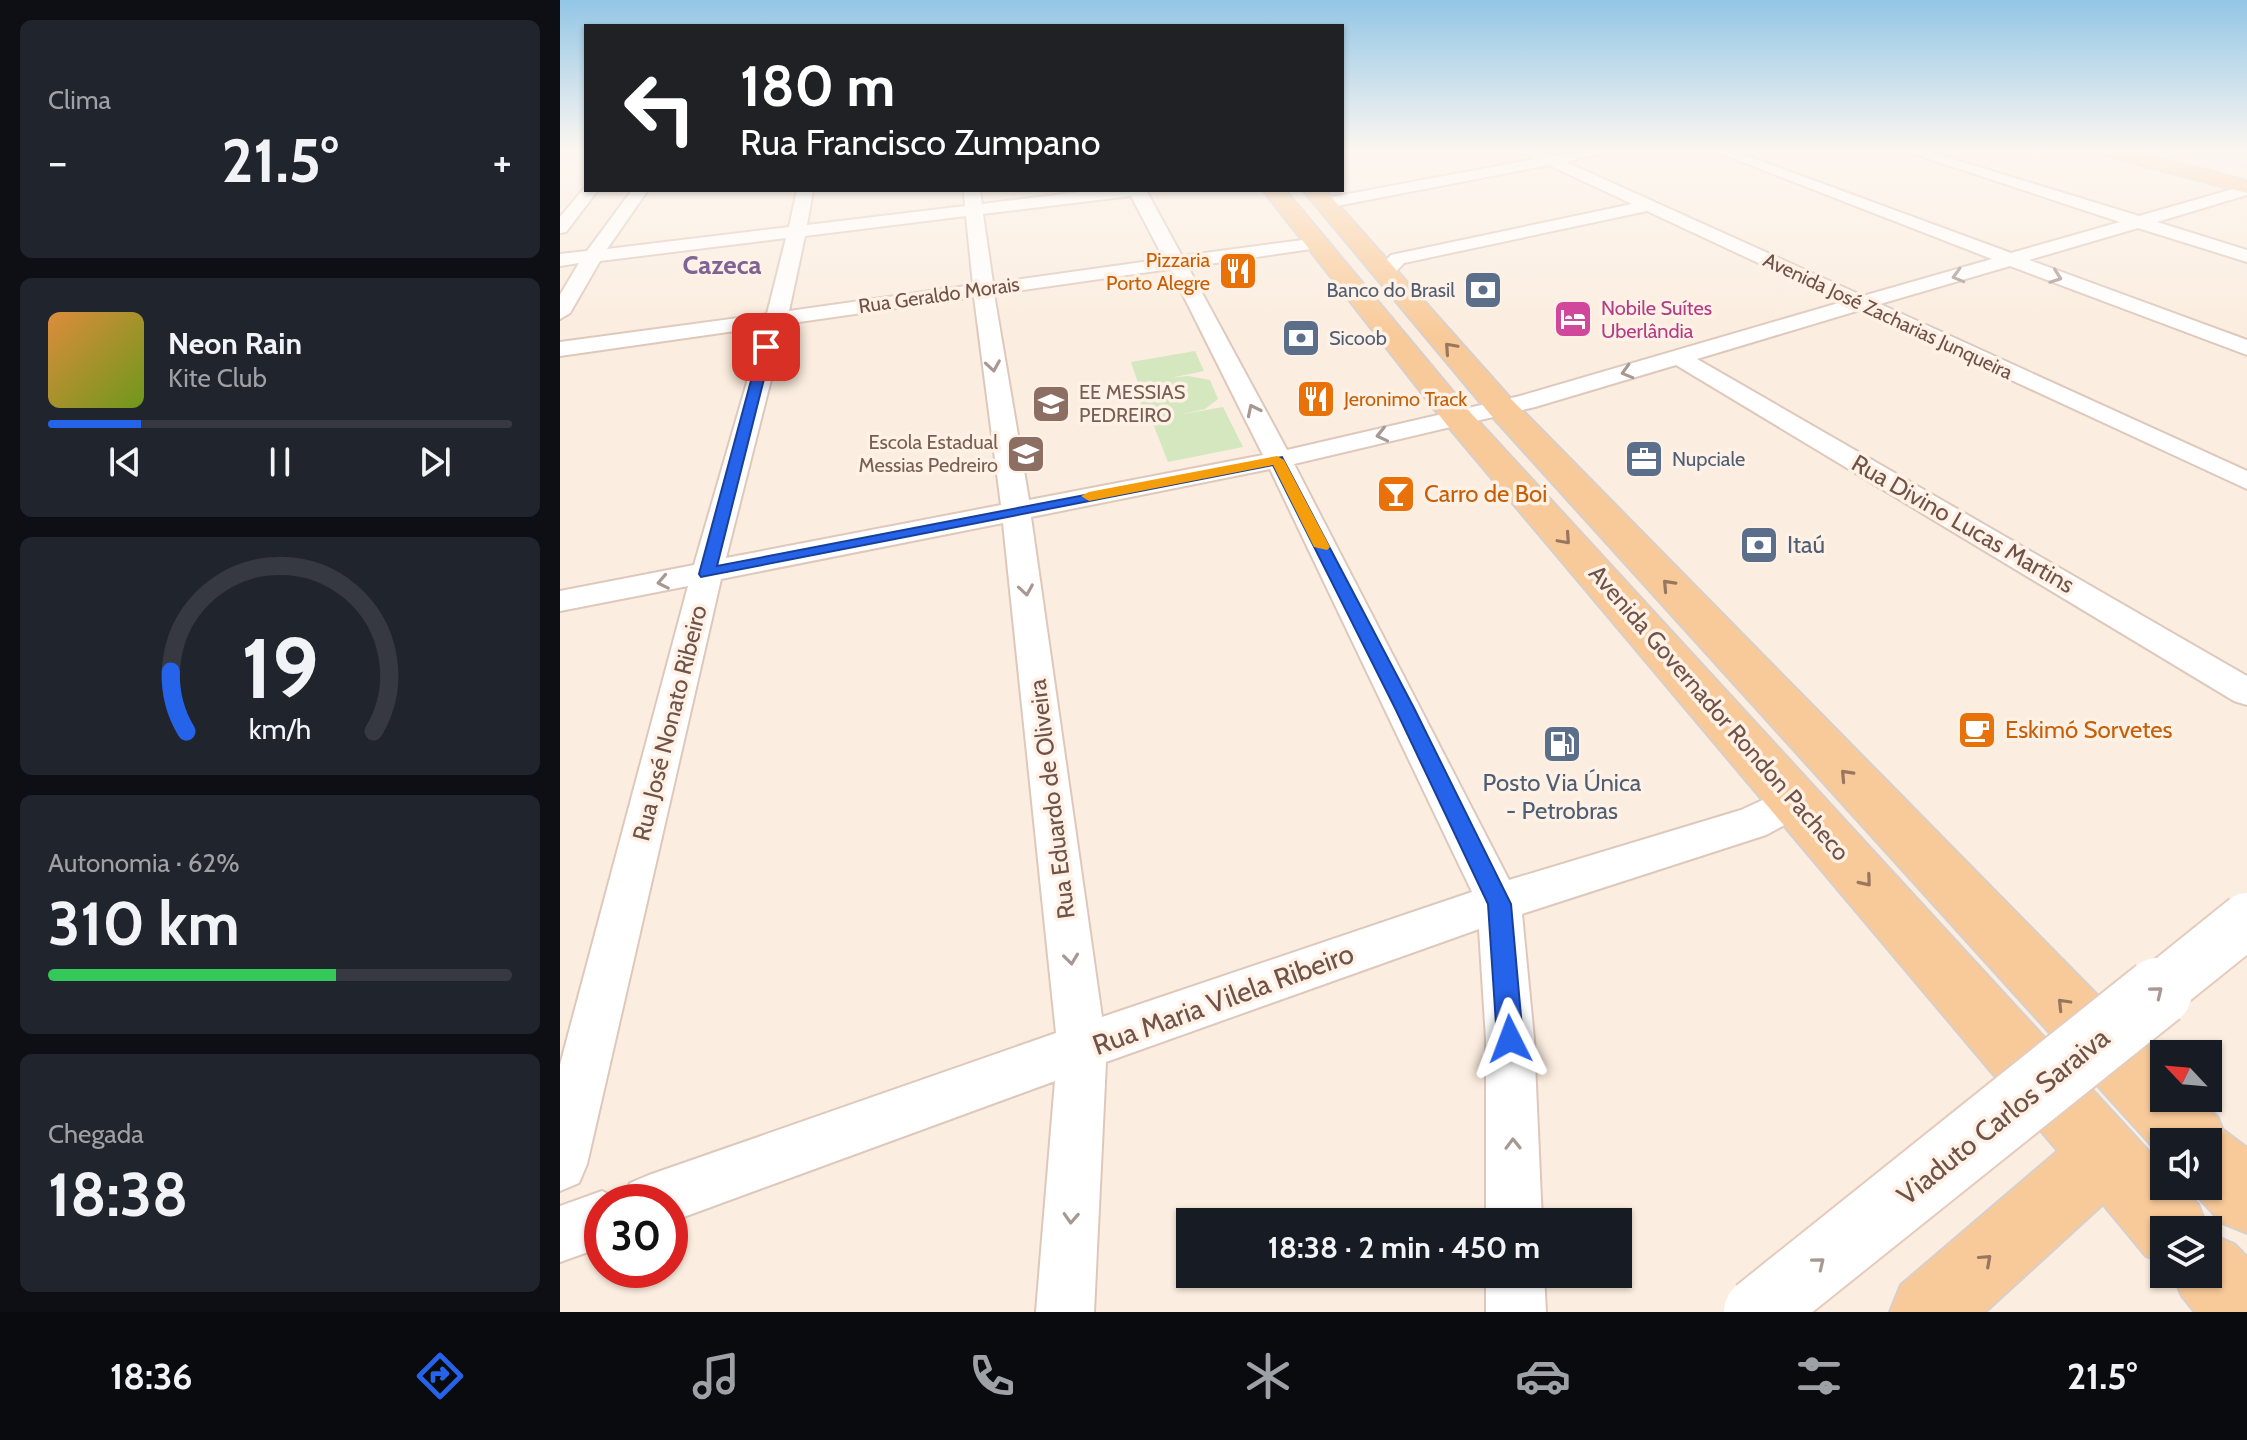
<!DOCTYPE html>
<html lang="pt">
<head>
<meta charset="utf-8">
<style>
  body { margin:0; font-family:Cabin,sans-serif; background:#20242c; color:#f1f3f6; height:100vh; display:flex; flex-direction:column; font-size:30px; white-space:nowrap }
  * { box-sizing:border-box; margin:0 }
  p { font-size:26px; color:#9ea1a6 }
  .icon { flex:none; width:44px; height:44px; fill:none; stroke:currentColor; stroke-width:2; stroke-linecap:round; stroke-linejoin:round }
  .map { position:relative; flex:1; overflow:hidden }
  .side { display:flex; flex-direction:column; gap:20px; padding:20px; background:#0d0f14; width:560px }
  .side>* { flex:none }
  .banner { position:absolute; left:24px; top:24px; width:760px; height:168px; border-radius:0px; box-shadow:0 2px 6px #0004; background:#202124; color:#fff; overflow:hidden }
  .needle { width:52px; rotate:296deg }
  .fabs { position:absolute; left:1590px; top:1040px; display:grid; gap:16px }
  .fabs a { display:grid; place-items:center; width:72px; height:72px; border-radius:0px; background:#171b24; box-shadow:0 2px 6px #0004; font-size:40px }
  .speed { position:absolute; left:24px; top:1184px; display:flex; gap:16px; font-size:40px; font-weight:700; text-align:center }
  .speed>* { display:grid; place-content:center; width:104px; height:104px; border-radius:50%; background:#171b24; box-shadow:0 2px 6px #0004; line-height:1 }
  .speed .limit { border:12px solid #d22; background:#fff; color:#111 }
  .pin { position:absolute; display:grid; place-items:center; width:68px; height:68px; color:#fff; margin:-34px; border-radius:16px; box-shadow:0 4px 12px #0006 }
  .me { position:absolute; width:88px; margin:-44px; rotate:357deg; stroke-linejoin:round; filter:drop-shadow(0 0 6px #0008) }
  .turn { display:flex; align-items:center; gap:28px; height:168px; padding:0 24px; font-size:36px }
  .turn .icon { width:104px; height:104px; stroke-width:2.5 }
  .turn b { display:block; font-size:56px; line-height:68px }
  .big { font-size:60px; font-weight:700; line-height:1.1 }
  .side .widget { flex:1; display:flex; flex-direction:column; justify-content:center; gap:12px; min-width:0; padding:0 28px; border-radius:12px; background:#20242c }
  .side .dial { align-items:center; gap:0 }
  .dial svg { height:208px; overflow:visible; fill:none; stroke:#363941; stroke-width:7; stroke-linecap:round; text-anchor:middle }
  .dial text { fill:#f1f3f6; stroke:none }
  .song { display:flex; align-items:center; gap:24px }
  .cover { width:96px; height:96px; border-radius:12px; background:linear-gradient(135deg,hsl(30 70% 55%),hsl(80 70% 35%)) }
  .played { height:8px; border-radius:4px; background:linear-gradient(90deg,#2563eb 20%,#363941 20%) }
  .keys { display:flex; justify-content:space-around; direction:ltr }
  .heat { display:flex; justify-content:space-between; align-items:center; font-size:44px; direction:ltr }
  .charge { height:12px; border-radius:6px; background:linear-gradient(90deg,#34c759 62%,#363941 0) }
  .trip { position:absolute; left:616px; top:1208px; width:456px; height:80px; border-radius:0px; background:#171b24; box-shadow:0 2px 6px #0004; font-weight:700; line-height:80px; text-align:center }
  .menu { display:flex; height:128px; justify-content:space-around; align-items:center; background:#090b0e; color:#9ea1a6 }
  .menu .icon { width:56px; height:56px }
  .menu .on { color:#2563eb }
  .menu b { font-size:36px; color:#f1f3f6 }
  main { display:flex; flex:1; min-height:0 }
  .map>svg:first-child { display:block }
  .education { fill:#eadcf7 }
  .green { fill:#d4e7bf }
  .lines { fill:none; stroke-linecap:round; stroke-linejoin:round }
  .minor-casing { stroke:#dec8bc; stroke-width:4 }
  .primary-casing { stroke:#d7cfcc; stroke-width:4 }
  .minor { fill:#fff; fill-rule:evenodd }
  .primary { fill:#f9ca99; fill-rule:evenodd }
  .secondary-bridge-far1-casing { stroke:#e5cbbc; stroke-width:58; stroke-linecap:butt }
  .secondary-bridge-casing { stroke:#e5cbbc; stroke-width:72; stroke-linecap:butt }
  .secondary-bridge-far1 { stroke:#fff; stroke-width:54 }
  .secondary-bridge { stroke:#fff; stroke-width:68 }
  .oneway { stroke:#a99791 }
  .oneway2 { stroke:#997660 }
  .route { fill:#2563eb; stroke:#184099; stroke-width:2 }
  .slow { fill:#f59e0b }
  .labels { text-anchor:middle; stroke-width:7; stroke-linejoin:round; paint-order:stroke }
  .far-food-label { font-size:20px; fill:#c56008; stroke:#fff1e5; text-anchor:end }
  .far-service-label { font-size:20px; fill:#4e5e75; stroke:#fff1e5; text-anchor:start }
  .far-street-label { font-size:20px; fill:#705248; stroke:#fff1e5 }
  .far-hotel-label { font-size:20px; fill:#b23c85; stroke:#fff1e5; text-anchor:start }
  .far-education-label { font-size:20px; fill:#785e54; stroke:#fff1e5; text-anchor:start }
  .food-label { font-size:24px; fill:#c56008; stroke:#fff1e5; text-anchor:start }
  .street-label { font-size:24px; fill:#705248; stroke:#fff1e5 }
  .service-label { font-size:24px; fill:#4e5e75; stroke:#fff1e5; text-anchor:start }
  .far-district-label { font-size:26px; font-weight:bold; fill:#7e6494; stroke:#fff1e5 }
  .near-street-label { font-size:28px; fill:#705248; stroke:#fff1e5 }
</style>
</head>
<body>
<main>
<section class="side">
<div class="widget"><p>Clima</p>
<div class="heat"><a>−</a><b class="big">21.5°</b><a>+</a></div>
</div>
<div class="widget">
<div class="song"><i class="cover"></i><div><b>Neon Rain</b><p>Kite Club</p></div></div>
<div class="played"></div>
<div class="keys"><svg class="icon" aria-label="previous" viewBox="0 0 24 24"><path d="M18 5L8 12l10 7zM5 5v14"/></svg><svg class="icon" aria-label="pause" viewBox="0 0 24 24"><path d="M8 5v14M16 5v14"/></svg><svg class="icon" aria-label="next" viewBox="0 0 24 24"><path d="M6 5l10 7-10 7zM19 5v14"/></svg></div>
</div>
<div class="widget dial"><svg viewBox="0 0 100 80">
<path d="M14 69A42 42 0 1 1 86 69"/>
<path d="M14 69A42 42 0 0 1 8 46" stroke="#2563eb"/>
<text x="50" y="56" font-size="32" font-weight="700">19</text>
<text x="50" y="72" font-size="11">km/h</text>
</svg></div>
<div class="widget"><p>Autonomia · 62%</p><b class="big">310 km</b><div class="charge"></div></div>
<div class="widget"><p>Chegada</p><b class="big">18:38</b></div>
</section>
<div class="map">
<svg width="1687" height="1312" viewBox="0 0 1687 1312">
  <rect width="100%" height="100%" fill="#fbeddf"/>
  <!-- education -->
  <path class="education" d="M1608,151h79v20l-36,-9z"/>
  <!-- green -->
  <path class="green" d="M635,351l9,20 -34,7 18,-2 22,4 8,19 -13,10 -27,6 45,-8 20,40 -75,15 -16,-41 14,-4 -21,-2 -9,-23 16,-11 -14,2 -7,-21z"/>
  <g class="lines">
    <!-- minor casing -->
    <g class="minor-casing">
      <path id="minor" d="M963,151h19l10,5 55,-5 -41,11 297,134 129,-37 -278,-108h20l277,102 109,-31 -215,-71h22l212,65 108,-31v10l-90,27 90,28v12l-109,-34 -109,32 218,80v15l-237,-89 -130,38 367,167v18l-387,-179 -163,49 550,317v29l-13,-4 -558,-336 -141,42 -241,57 215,416 232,-70 56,-26 14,5 6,11 -6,11 -45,24 -244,79 12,125 8,183h-56v-183l-7,-110 -373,133 -12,250h-58l19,-231 -385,141v-20h-68v45l-42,15v-56l42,-15 20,10 8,-18 19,-8 407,-142 -53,-510 -282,56 -134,585 -8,19 -19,8v-126l128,-479 -128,25v-20l134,-26 69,-238 -203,29v-14l207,-28 19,-76 -186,23 -30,52 -10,6v-24l19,-32 -19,3v-12l27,-3 45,-61h16l-41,59 182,-22 8,-37h16l-6,35 158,-19 -1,-16h16l2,14 115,-14h49l36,66 136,-18 9,5 -9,5 -130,19 99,183 233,-54 322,-94 -195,-91 -243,52 -13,14 -7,2 -10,-6 17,-18 241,-51 -83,-39 -223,43 -8,-5 8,-5 209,-39zM571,196l33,63 -171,24 -10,-69zM406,216l7,69 -184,26 16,-75zM610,269l93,186 -234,45 -35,-206zM414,297l27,208 -275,53 59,-234zM710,469l202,423 -370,125 -71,-500z
        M26,186v4h12l-32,42 -6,1v-16z
        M926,1274h58l2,38h-60z"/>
    </g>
    <!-- primary casing -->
    <g class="primary-casing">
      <path id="primary" d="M1542,151h31l114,30v12l-143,-38z
        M703,190h22l184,221 695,757v18h17l17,18 10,26h-44v33l-18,-7 -43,-52 -118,108h-95l11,-27 157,-134 -611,-726z
        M743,190h22l187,210 652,663v35h34l20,20 4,11 25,19v85l-25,-10 -34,-37h20v-44h-44v17l-674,-745z
        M1648,1233l26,11 13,13v55h-52l-13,-16 -9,-22h35z"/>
    </g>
    <!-- minor -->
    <use href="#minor" class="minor"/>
    <!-- primary -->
    <use href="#primary" class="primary"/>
    <!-- secondary-bridge-far1 casing -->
    <g class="secondary-bridge-far1-casing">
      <path id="secondary-bridge-far1" d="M1595,994l92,-74"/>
    </g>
    <!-- secondary-bridge casing -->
    <g class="secondary-bridge-casing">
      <path id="secondary-bridge" d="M1198,1312l400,-320"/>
    </g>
    <!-- secondary-bridge-far1 -->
    <use href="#secondary-bridge-far1" class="secondary-bridge-far1"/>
    <!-- secondary-bridge -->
    <use href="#secondary-bridge" class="secondary-bridge"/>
  </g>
  <!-- one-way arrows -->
  <defs><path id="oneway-chevron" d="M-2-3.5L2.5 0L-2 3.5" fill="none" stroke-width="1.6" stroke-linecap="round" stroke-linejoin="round" transform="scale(2)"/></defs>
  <g class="oneway">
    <use href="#oneway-chevron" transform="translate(1398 276) rotate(164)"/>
    <use href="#oneway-chevron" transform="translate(1496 277) rotate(20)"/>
    <use href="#oneway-chevron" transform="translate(433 366) rotate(81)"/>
    <use href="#oneway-chevron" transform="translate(1067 372) rotate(164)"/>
    <use href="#oneway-chevron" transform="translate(693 410) rotate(-116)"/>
    <use href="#oneway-chevron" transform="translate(822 435) rotate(167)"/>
    <use href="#oneway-chevron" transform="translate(103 582) rotate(169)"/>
    <use href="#oneway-chevron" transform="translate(466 590) rotate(81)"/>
    <use href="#oneway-chevron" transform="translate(511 959) rotate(83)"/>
    <use href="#oneway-chevron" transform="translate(1597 992) rotate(-39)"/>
    <use href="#oneway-chevron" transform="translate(953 1144) rotate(-91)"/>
    <use href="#oneway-chevron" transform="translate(511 1218) rotate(93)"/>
    <use href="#oneway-chevron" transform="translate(1259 1263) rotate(-39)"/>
  </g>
  <g class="oneway2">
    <use href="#oneway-chevron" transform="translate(890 348) rotate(-132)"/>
    <use href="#oneway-chevron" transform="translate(1005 539) rotate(48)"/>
    <use href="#oneway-chevron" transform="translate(1108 585) rotate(-133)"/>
    <use href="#oneway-chevron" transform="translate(1286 775) rotate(-133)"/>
    <use href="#oneway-chevron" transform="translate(1306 881) rotate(50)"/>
    <use href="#oneway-chevron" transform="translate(1503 1004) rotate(-134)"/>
    <use href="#oneway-chevron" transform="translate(1426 1260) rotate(-42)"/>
  </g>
  <!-- sky -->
  <linearGradient id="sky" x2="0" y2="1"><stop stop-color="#93c6e6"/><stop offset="0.45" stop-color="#fdf7f1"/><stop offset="1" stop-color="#fdf7f1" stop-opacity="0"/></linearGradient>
  <rect width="1687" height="335" fill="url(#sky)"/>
  <!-- route -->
  <path class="route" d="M206,343l6,4 -55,219 565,-109 132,251 97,196 12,135 -4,9 -9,4 -10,-4 -3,-9 -9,-135 -93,-196 -122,-243 -572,112 -2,-3 61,-227z"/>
  <!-- slow -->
  <path class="slow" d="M717,456l7,4 46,87 -3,3 -13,-3 -41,-82 -184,36 -8,-5 8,-4z"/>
  <!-- icons -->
  <defs>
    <g id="restaurant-square" transform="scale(2)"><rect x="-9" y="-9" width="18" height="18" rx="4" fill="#e8710a" stroke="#fff1e5"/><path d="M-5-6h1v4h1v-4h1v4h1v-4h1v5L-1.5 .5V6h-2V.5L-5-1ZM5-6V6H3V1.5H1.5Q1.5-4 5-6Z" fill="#fff"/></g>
    <g id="bank-square" transform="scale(2)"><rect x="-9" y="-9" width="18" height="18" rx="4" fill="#5c6f8a" stroke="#fff1e5"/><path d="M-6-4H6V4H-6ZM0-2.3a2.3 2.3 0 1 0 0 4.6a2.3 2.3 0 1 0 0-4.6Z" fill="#fff"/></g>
    <g id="hotel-square" transform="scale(2)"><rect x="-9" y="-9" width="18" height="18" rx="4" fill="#d1479c" stroke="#fff1e5"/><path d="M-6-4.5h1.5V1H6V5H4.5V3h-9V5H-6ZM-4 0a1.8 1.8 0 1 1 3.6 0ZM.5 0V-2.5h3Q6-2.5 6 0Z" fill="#fff"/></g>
    <g id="school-square" transform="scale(2)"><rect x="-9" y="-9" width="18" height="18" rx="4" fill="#8d6e63" stroke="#fff1e5"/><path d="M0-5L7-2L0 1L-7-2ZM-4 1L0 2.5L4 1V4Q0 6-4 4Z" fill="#fff"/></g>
    <g id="office-square" transform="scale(2)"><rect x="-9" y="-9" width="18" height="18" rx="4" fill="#5c6f8a" stroke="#fff1e5"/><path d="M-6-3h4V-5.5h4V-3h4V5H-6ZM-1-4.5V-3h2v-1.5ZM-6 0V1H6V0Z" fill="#fff"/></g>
    <g id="bar-square" transform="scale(2)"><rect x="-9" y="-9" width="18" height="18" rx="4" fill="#e8710a" stroke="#fff1e5"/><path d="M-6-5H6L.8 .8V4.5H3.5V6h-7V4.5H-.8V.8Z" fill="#fff"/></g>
    <g id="cafe-square" transform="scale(2)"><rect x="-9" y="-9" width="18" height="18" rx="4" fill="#e8710a" stroke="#fff1e5"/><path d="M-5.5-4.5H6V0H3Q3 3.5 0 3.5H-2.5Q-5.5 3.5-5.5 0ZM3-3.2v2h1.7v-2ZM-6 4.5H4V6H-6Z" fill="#fff"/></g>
    <g id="fuel-square" transform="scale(2)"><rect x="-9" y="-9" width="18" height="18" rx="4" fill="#5c6f8a" stroke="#fff1e5"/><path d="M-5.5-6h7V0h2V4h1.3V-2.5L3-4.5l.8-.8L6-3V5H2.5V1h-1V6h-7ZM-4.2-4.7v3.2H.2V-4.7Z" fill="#fff"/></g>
  </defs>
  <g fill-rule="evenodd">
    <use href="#restaurant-square" x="678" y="271"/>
    <use href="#bank-square" x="923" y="290"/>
    <use href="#hotel-square" x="1013" y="319"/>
    <use href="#bank-square" x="741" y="338"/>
    <use href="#restaurant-square" x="756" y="399"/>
    <use href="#school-square" x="491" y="404"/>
    <use href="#school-square" x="466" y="454"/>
    <use href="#office-square" x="1084" y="459"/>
    <use href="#bar-square" x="836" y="494"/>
    <use href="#bank-square" x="1199" y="545"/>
    <use href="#cafe-square" x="1417" y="730"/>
    <use href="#fuel-square" x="1002" y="744"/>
  </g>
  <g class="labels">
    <!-- far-food labels -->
    <g class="far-food-label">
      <text x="650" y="267">Pizzaria<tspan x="650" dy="23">Porto Alegre</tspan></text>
      <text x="784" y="406" text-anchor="start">Jeronimo Track</text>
    </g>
    <!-- far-service labels -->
    <g class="far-service-label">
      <text x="895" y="297" text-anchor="end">Banco do Brasil</text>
      <text x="769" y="345">Sicoob</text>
      <text x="1112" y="466">Nupciale</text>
    </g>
    <!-- far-street labels -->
    <g class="far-street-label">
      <text transform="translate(379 295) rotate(-8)" y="7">Rua Geraldo Morais</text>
      <text transform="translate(1328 316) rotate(25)" y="7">Avenida José Zacharias Junqueira</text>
    </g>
    <!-- far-hotel labels -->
    <g class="far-hotel-label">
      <text x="1041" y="315">Nobile Suítes<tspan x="1041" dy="23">Uberlândia</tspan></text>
    </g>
    <!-- far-education labels -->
    <g class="far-education-label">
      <text x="519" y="399">EE MESSIAS<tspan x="519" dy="23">PEDREIRO</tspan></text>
      <text x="438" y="449" text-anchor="end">Escola Estadual<tspan x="438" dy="23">Messias Pedreiro</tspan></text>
    </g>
    <!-- food labels -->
    <g class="food-label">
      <text x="864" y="502">Carro de Boi</text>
      <text x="1445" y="738">Eskimó Sorvetes</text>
    </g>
    <!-- street labels -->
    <g class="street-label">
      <text transform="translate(1403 524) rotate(30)" y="8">Rua Divino Lucas Martins</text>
      <text transform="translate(1159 713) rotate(49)" y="8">Avenida Governador Rondon Pacheco</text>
      <text transform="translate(110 723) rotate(-76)" y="8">Rua José Nonato Ribeiro</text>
      <text transform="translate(492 799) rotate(-97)" y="8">Rua Eduardo de Oliveira</text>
    </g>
    <!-- service labels -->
    <g class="service-label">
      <text x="1227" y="553">Itaú</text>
      <text x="1002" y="791" text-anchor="middle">Posto Via Única<tspan x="1002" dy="28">- Petrobras</tspan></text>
    </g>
    <!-- far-district labels -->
    <g class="far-district-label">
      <text x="162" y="274">Cazeca</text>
    </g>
    <!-- near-street labels -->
    <g class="near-street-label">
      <text transform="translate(663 999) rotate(-20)" y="10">Rua Maria Vilela Ribeiro</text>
      <text transform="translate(1443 1116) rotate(-39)" y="10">Viaduto Carlos Saraiva</text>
    </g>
  </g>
</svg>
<div class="fabs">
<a><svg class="needle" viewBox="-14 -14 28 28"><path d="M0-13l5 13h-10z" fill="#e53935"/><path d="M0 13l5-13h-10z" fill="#9ea1a6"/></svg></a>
<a><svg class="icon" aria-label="sound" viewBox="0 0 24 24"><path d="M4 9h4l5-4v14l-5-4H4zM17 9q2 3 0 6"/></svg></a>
<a><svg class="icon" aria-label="layers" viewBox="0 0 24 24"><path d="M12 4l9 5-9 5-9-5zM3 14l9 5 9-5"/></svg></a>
</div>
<div class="speed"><div class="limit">30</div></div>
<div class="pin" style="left:206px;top:347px;background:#d93025"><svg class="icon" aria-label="arrive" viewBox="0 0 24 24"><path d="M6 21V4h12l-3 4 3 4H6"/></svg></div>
<svg class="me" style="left:950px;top:1039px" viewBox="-20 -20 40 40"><path d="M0-17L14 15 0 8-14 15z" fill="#2563eb" stroke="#fff" stroke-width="4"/></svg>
<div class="trip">18:38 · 2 min · 450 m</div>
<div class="banner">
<div class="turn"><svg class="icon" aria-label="left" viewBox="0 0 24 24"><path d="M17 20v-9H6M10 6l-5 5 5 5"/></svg><div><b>180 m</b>Rua Francisco Zumpano</div></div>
</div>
</div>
</main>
<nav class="menu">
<b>18:36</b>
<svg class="icon on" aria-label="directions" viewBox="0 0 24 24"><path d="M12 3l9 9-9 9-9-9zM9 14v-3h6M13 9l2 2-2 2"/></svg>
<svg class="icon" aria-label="music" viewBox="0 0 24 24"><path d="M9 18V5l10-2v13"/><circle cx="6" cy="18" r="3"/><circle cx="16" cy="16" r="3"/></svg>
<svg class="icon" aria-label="phone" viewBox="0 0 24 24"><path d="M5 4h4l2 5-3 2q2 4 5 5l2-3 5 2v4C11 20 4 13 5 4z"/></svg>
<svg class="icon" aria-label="climate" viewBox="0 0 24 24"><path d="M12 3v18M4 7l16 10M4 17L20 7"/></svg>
<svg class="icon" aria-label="car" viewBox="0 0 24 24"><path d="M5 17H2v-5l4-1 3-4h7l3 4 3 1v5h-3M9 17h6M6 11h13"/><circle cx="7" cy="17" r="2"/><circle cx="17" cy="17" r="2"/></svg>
<svg class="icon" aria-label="filters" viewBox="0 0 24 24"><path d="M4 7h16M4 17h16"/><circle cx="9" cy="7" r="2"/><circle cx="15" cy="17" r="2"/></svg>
<b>21.5°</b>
</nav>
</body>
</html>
